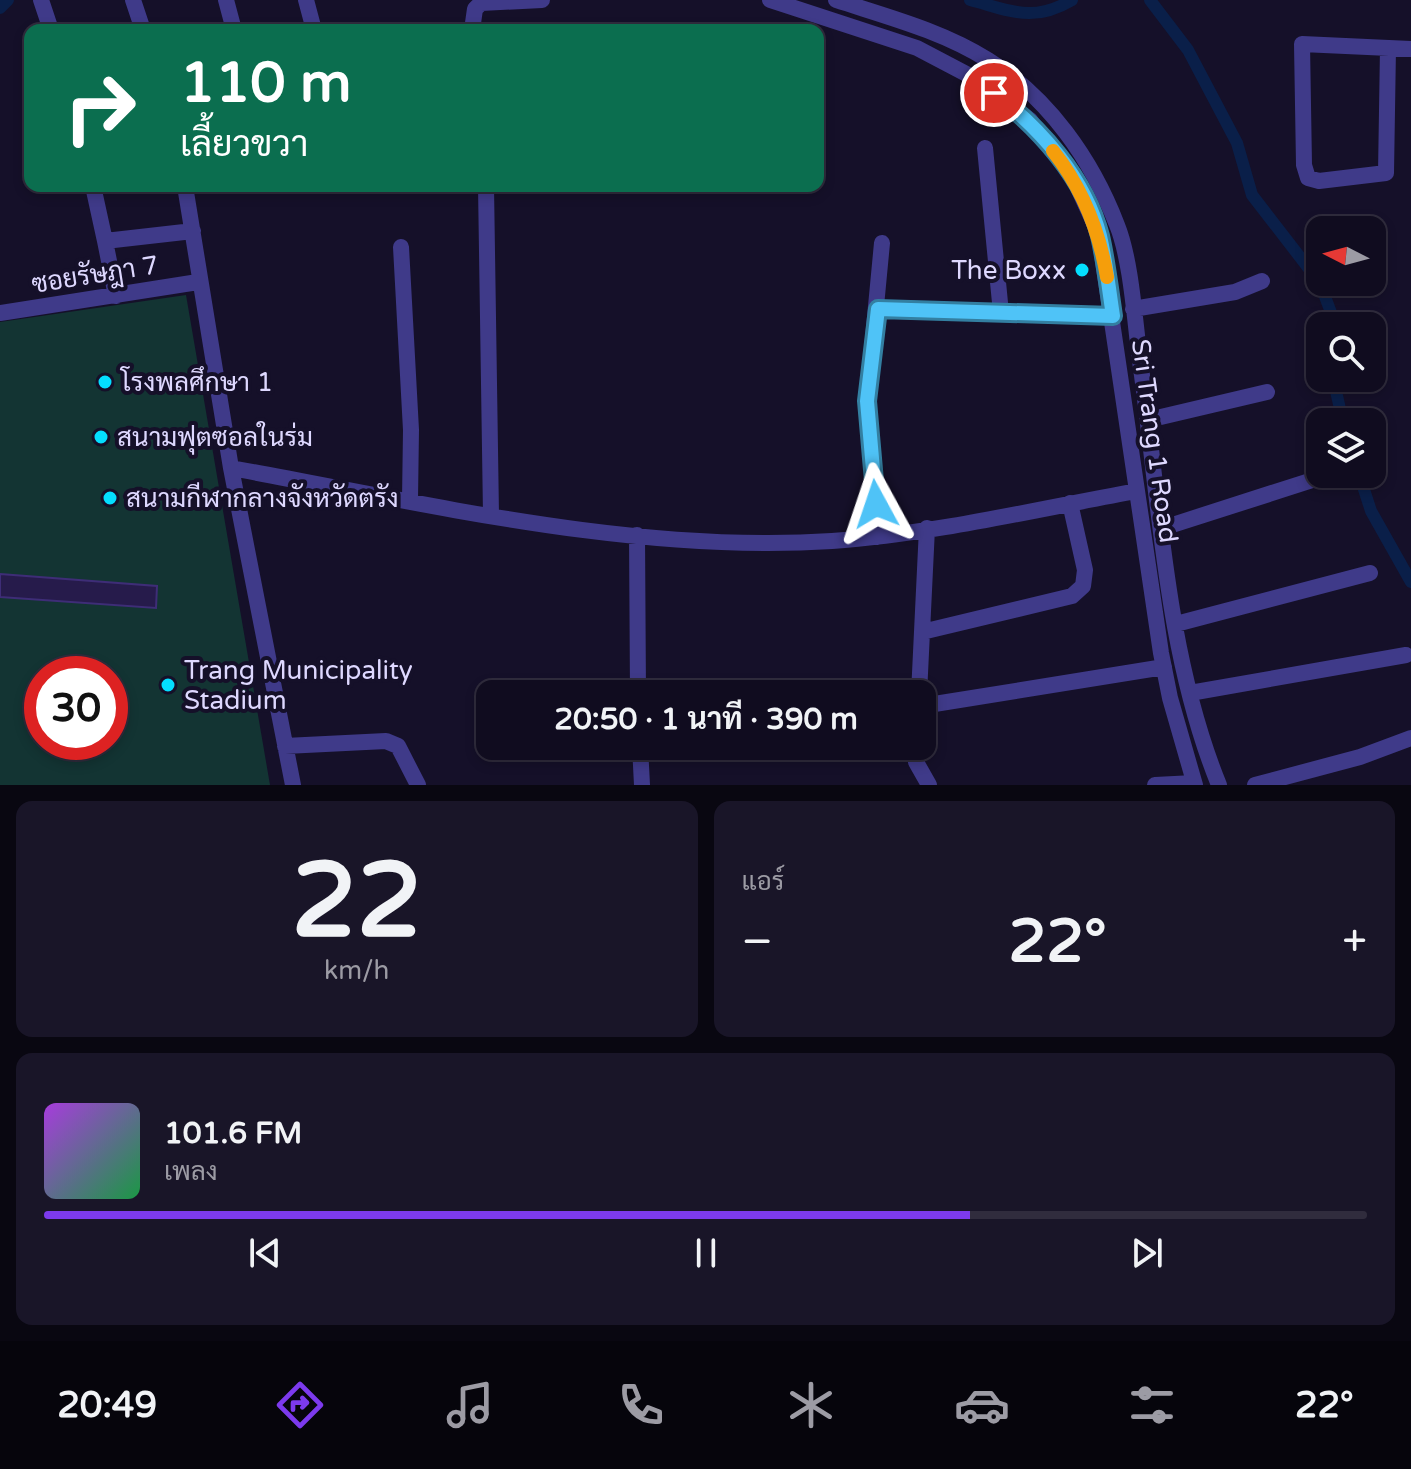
<!DOCTYPE html>
<html lang="th">
<head>
<meta charset="utf-8">
<style>
  body { margin:0; font-family:"Varela Round",Sarabun,sans-serif; background:#191528; color:#f1f3f6; height:100vh; display:flex; flex-direction:column; font-size:30px; white-space:nowrap }
  * { box-sizing:border-box; margin:0 }
  p { font-size:26px; color:#9c9ba4 }
  .icon { flex:none; width:44px; height:44px; fill:none; stroke:currentColor; stroke-width:2; stroke-linecap:round; stroke-linejoin:round }
  .map { position:relative; height:785px; overflow:hidden }
  .side { display:flex; flex-direction:column; gap:16px; padding:16px; background:#090711; flex:1 }
  .side>* { flex:none }
  .hud { position:absolute; left:24px; top:24px; width:800px; height:168px; border-radius:16px; box-shadow:0 4px 12px #0003,0 0 0 2px #302c3d; background:#0b6e4f; color:#fff; overflow:hidden }
  .needle { width:52px; rotate:276deg }
  .fabs { position:absolute; left:1306px; top:216px; display:grid; gap:16px }
  .fabs a { display:grid; place-items:center; width:80px; height:80px; border-radius:16px; background:#100c1f; box-shadow:0 4px 12px #0003,0 0 0 2px #302c3d; font-size:40px }
  .speed { position:absolute; left:24px; top:656px; display:flex; gap:16px; font-size:40px; font-weight:700; text-align:center }
  .speed>* { display:grid; place-content:center; width:104px; height:104px; border-radius:50%; background:#100c1f; box-shadow:0 4px 12px #0003,0 0 0 2px #302c3d; line-height:1 }
  .speed .limit { border:12px solid #d22; background:#fff; color:#111 }
  .pin { position:absolute; display:grid; place-items:center; width:68px; height:68px; color:#fff; margin:-34px; border:4px solid #fff; border-radius:50%; box-shadow:0 2px 8px #0007 }
  .me { position:absolute; width:88px; margin:-44px; rotate:355deg; stroke-linejoin:round; filter:drop-shadow(0 0 6px #0008) }
  .turn { display:flex; align-items:center; gap:28px; height:168px; padding:0 24px; font-size:36px }
  .turn .icon { width:104px; height:104px; stroke-width:2.5 }
  .turn b { display:block; font-size:56px; line-height:68px }
  .big { font-size:60px; font-weight:700; line-height:1.1 }
  .side .card { flex:1; display:flex; flex-direction:column; justify-content:center; gap:12px; min-width:0; padding:0 28px; border-radius:16px; background:#191528 }
  .side .dial { align-items:center; gap:0 }
  .dial b { font-size:104px; line-height:1 }
  .song { display:flex; align-items:center; gap:24px }
  .cover { width:96px; height:96px; border-radius:12px; background:linear-gradient(135deg,hsl(280 70% 55%),hsl(140 70% 35%)) }
  .played { height:8px; border-radius:4px; background:linear-gradient(90deg,#7c3aed 70%,#302c3d 70%) }
  .keys { display:flex; justify-content:space-around; direction:ltr }
  .heat { display:flex; justify-content:space-between; align-items:center; font-size:44px; direction:ltr }
  .side .tiles { flex:1; display:grid; gap:16px; grid-template-columns:1fr 1fr }
  .card:last-child { grid-column:span 2 }
  .trip { position:absolute; left:476px; top:680px; width:460px; height:80px; border-radius:16px; background:#100c1f; box-shadow:0 4px 12px #0003,0 0 0 2px #302c3d; font-weight:700; line-height:80px; text-align:center }
  .tabs { display:flex; height:128px; justify-content:space-around; align-items:center; background:#06050c; color:#9c9ba4 }
  .tabs .icon { width:56px; height:56px }
  .tabs .selected { color:#7c3aed }
  .tabs b { font-size:36px; color:#f1f3f6 }
  .map>svg:first-child { display:block }
  .green { fill:#133433; fill-rule:evenodd }
  .lines { fill:none; stroke-linecap:round; stroke-linejoin:round }
  .canal { stroke:#0a1f49; stroke-width:12 }
  .building { fill:#261b4b; stroke:#3e2d77; stroke-width:2 }
  .minor { stroke:#3f3a89; stroke-width:16 }
  .route-casing { stroke:#337fa1; stroke-width:20 }
  .route { stroke:#4fc3f7; stroke-width:14 }
  .slow { stroke:#f59e0b; stroke-width:14 }
  .poi-dot { fill:#04deff; stroke:#151029; stroke-width:3 }
  .labels { text-anchor:middle; stroke-width:8; stroke-linejoin:round; paint-order:stroke }
  .poi-label { font-size:26px; fill:#ded8ff; stroke:#151029; text-anchor:start }
  .street-label { font-size:26px; fill:#ded8ff; stroke:#151029 }
</style>
</head>
<body>
<div class="map">
<svg width="1411" height="785" viewBox="0 0 1411 785">
  <rect width="100%" height="100%" fill="#151029"/>
  <!-- green -->
  <path class="green" d="M186,295l84,490h-270v-463zM42,674h68v68h-68z"/>
  <g class="lines">
    <!-- canal -->
    <path class="canal" d="M970,0c42,11 63,23 102,0
      M1150,0l38,50 49,93 15,52 68,88 16,43
      M0,8l8,-8
      M1333,378l10,44
      M1359,474l12,37 40,71"/>
  </g>
  <!-- building -->
  <path class="building" d="M0,574l157,12 -1,22 -156,-11z"/>
  <g class="lines">
    <!-- minor -->
    <path class="minor" d="M41,0l10,30
      M133,0l10,30
      M226,0l8,30
      M306,0l8,30
      M770,0l147,48 59,31 54,41 42,55 27,59 62,419 9,45 25,87
      M836,0c52,17 106,31 152,60 61,38 104,100 129,165 15,37 18,102 24,143 19,138 25,287 78,417
      M472,30l3,-21 6,-6 61,-3
      M1388,48l-2,125 -67,8 -11,-3 -4,-13 -2,-121 109,5
      M985,148l16,165
      M93,186l12,55 88,-10
      M185,186l46,282 62,317
      M486,186l5,329
      M105,241l11,55
      M401,247l10,183 -1,69
      M878,309l235,7
      M1133,309l102,-17 27,-11
      M0,313l198,-31
      M1148,420l119,-28
      M231,468c193,35 403,86 601,73 102,-7 205,-32 305,-50
      M1163,528l162,-52
      M637,535l1,159
      M877,537l-10,-136 15,-158
      M1176,624l194,-51
      M922,632l150,-36 11,-10 2,-16 -15,-67
      M1190,693l216,-38
      M919,694l8,-166
      M922,706l242,-39
      M285,746l101,-5 12,5 20,39
      M640,746l2,39
      M917,746l-1,16 13,23
      M1155,785l39,-2
      M1255,785l105,-28 51,-19"/>
  </g>
  <g class="lines">
    <!-- route casing -->
    <g class="route-casing">
      <path id="route" d="M876,504l-9,-103 11,-92 235,7c-4,-26 -7,-54 -13,-80 -15,-58 -60,-108 -106,-143"/>
    </g>
    <!-- route -->
    <use href="#route" class="route"/>
    <!-- slow -->
    <path class="slow" d="M1053,151c30,38 46,79 54,126"/>
  </g>
  <!-- markers -->
  <g class="poi-dot">
    <circle cx="1082" cy="270" r="8"/>
    <circle cx="105" cy="382" r="8"/>
    <circle cx="101" cy="437" r="8"/>
    <circle cx="110" cy="498" r="8"/>
    <circle cx="168" cy="685" r="8"/>
  </g>
  <g class="labels">
    <!-- poi labels -->
    <g class="poi-label">
      <text x="1066" y="279" text-anchor="end">The Boxx</text>
      <text x="121" y="391">โรงพลศึกษา 1</text>
      <text x="117" y="446">สนามฟุตซอลในร่ม</text>
      <text x="126" y="507">สนามกีฬากลางจังหวัดตรัง</text>
      <text x="184" y="679">Trang Municipality<tspan x="184" dy="30">Stadium</tspan></text>
    </g>
    <!-- street labels -->
    <g class="street-label">
      <text transform="translate(95 274) rotate(-9)" y="9">ซอยรัษฎา 7</text>
      <text transform="translate(1155 441) rotate(82)" y="9">Sri Trang 1 Road</text>
    </g>
  </g>
</svg>
<div class="fabs">
<a><svg class="needle" viewBox="-14 -14 28 28"><path d="M0-13l5 13h-10z" fill="#e53935"/><path d="M0 13l5-13h-10z" fill="#9c9ba4"/></svg></a>
<a><svg class="icon" aria-label="search" viewBox="0 0 24 24"><circle cx="10" cy="10" r="6"/><path d="M15 15l6 6"/></svg></a>
<a><svg class="icon" aria-label="layers" viewBox="0 0 24 24"><path d="M12 4l9 5-9 5-9-5zM3 14l9 5 9-5"/></svg></a>
</div>
<div class="speed"><div class="limit">30</div></div>
<div class="pin" style="left:994px;top:93px;background:#d93025"><svg class="icon" aria-label="arrive" viewBox="0 0 24 24"><path d="M6 21V4h12l-3 4 3 4H6"/></svg></div>
<svg class="me" style="left:876px;top:504px" viewBox="-20 -20 40 40"><path d="M0-17L14 15 0 8-14 15z" fill="#4fc3f7" stroke="#fff" stroke-width="4"/></svg>
<div class="trip">20:50 · 1 นาที · 390 m</div>
<div class="hud">
<div class="turn"><svg class="icon" aria-label="right" viewBox="0 0 24 24"><path d="M7 20v-9h11M14 6l5 5-5 5"/></svg><div><b>110 m</b>เลี้ยวขวา</div></div>
</div>
</div>
<section class="side">
<div class="tiles">
<div class="card dial"><b>22</b><p>km/h</p></div>
<div class="card"><p>แอร์</p>
<div class="heat"><a>−</a><b class="big">22°</b><a>+</a></div>
</div>
<div class="card">
<div class="song"><i class="cover"></i><div><b>101.6 FM</b><p>เพลง</p></div></div>
<div class="played"></div>
<div class="keys"><svg class="icon" aria-label="previous" viewBox="0 0 24 24"><path d="M18 5L8 12l10 7zM5 5v14"/></svg><svg class="icon" aria-label="pause" viewBox="0 0 24 24"><path d="M8 5v14M16 5v14"/></svg><svg class="icon" aria-label="next" viewBox="0 0 24 24"><path d="M6 5l10 7-10 7zM19 5v14"/></svg></div>
</div>
</div>
</section>
<nav class="tabs">
<b>20:49</b>
<svg class="icon selected" aria-label="directions" viewBox="0 0 24 24"><path d="M12 3l9 9-9 9-9-9zM9 14v-3h6M13 9l2 2-2 2"/></svg>
<svg class="icon" aria-label="music" viewBox="0 0 24 24"><path d="M9 18V5l10-2v13"/><circle cx="6" cy="18" r="3"/><circle cx="16" cy="16" r="3"/></svg>
<svg class="icon" aria-label="phone" viewBox="0 0 24 24"><path d="M5 4h4l2 5-3 2q2 4 5 5l2-3 5 2v4C11 20 4 13 5 4z"/></svg>
<svg class="icon" aria-label="climate" viewBox="0 0 24 24"><path d="M12 3v18M4 7l16 10M4 17L20 7"/></svg>
<svg class="icon" aria-label="car" viewBox="0 0 24 24"><path d="M5 17H2v-5l4-1 3-4h7l3 4 3 1v5h-3M9 17h6M6 11h13"/><circle cx="7" cy="17" r="2"/><circle cx="17" cy="17" r="2"/></svg>
<svg class="icon" aria-label="filters" viewBox="0 0 24 24"><path d="M4 7h16M4 17h16"/><circle cx="9" cy="7" r="2"/><circle cx="15" cy="17" r="2"/></svg>
<b>22°</b>
</nav>
</body>
</html>
